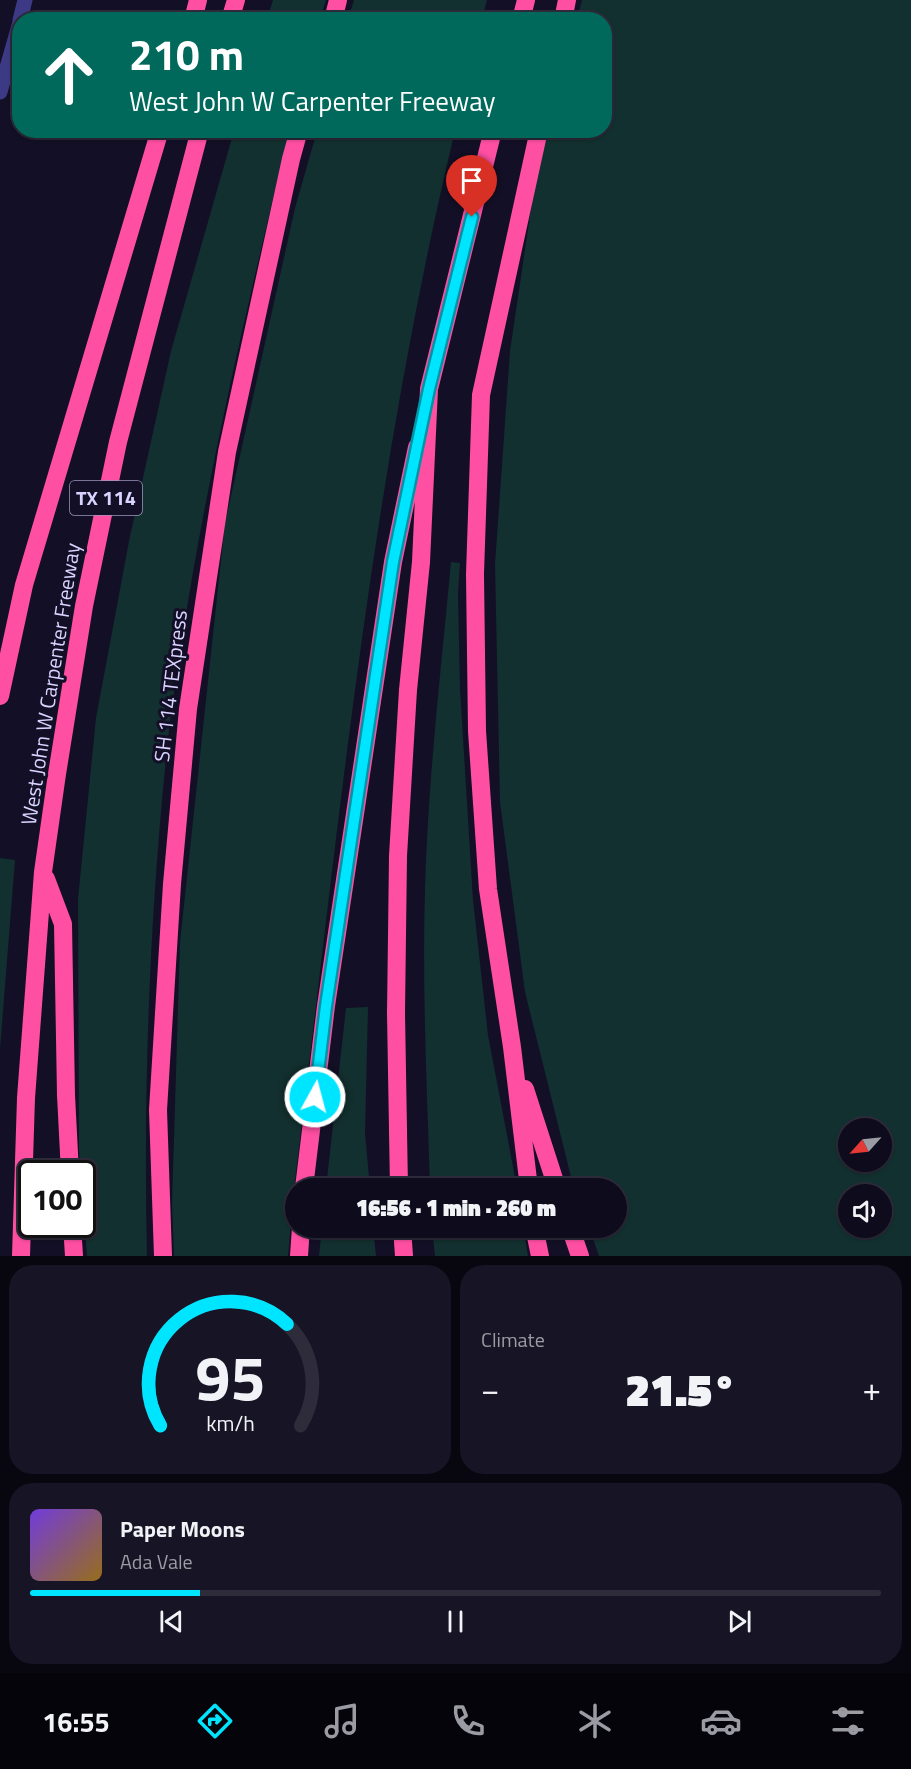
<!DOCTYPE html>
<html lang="en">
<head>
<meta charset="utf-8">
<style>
  body { margin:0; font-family:"Titillium Web",sans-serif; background:#171425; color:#f1f3f6; height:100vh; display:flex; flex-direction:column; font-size:22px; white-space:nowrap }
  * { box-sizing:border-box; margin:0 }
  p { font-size:20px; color:#9b9ba3 }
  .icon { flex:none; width:33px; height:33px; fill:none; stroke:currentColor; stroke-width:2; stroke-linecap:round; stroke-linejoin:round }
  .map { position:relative; height:1256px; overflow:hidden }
  .panel { display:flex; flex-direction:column; gap:9px; padding:9px; background:#08060f; flex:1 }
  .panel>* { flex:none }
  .hud { position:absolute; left:12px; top:12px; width:600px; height:126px; border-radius:24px; box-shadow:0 2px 4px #0004,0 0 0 2px #2e2b3b; background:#00695c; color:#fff; overflow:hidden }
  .needle { width:39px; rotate:243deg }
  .tools { position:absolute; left:838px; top:1118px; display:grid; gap:12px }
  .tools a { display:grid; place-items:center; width:54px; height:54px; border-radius:50%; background:#0e0b1c; box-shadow:0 2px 4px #0004,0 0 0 2px #2e2b3b; font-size:30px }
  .speed { position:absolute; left:18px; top:1160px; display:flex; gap:12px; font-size:30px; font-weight:700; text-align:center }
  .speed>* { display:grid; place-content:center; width:78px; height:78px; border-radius:50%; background:#0e0b1c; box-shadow:0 2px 4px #0004,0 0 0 2px #2e2b3b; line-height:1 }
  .speed .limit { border:3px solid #111; border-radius:9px; background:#fff; color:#111 }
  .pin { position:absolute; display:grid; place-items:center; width:51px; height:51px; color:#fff; margin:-62px -26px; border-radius:50% 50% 50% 0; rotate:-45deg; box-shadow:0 0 6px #0007 }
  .pin .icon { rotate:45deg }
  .me { position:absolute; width:66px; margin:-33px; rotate:7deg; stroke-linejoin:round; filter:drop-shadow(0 0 4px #0008) }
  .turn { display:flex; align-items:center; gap:21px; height:126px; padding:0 18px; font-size:27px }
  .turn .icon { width:78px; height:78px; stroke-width:2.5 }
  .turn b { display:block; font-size:42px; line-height:51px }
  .big { font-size:45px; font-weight:800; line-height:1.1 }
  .panel .tile { flex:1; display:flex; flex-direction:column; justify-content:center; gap:9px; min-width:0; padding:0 21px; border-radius:24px; background:#171425 }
  .panel .dial { align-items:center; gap:0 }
  .dial svg { height:156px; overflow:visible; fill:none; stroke:#2e2b3b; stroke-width:7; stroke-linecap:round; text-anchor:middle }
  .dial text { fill:#f1f3f6; stroke:none }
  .song { display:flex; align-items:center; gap:18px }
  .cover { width:72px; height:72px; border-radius:9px; background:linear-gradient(135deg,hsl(260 70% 55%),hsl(40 70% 35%)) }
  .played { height:6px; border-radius:3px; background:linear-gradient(90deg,#00e5ff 20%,#2e2b3b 20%) }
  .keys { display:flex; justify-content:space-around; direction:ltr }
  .heat { display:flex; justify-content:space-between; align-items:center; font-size:33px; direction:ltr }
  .panel .tiles { flex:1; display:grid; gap:9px; grid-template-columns:1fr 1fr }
  .tile:last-child { grid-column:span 2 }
  .trip { position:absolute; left:285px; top:1178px; width:342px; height:60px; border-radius:30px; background:#0e0b1c; box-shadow:0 2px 4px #0004,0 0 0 2px #2e2b3b; font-weight:800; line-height:60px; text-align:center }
  .dock { display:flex; height:96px; justify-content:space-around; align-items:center; background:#06040b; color:#9b9ba3 }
  .dock .icon { width:42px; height:42px }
  .dock .selected { color:#00e5ff }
  .dock b { font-size:27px; color:#f1f3f6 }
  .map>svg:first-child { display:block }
  .grass { fill:#12302f; fill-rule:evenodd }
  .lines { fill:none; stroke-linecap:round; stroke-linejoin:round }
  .minor { stroke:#3d3a85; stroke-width:15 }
  .highway { stroke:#ff4fa3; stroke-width:18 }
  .route-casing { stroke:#0095a6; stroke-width:15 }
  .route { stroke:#00e5ff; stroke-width:10 }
  .labels { text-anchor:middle; stroke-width:6; stroke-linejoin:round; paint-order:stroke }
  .shield { fill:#130f26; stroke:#9e99be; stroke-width:1.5 }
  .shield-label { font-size:20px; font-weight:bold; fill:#d9d4ff }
  .street-label { font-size:21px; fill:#d9d4ff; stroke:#130f26 }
</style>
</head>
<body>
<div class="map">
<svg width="911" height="1256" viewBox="0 0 911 1256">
  <rect width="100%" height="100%" fill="#130f26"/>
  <!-- grass -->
  <path class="grass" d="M273,0h53l-6,19h-53z
    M354,0h133l-5,19h-134z
    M582,0h329v1256h-312l-10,-29h27v-39h-41l-2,-3 -48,-193 -25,-190 -5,-238 15,-213 26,-176 12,-44 56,-1v-110l-27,-1zM849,1128h33v33h-33zM849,1194h33v33h-33z
    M234,131h55c-40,169 -81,337 -107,509 -4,30 -10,60 -13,90 -19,175 -26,351 -22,526h-60l-8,-106 -1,-251 18,-181 33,-177 42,-190z
    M317,131h138c-83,344 -117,699 -160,1050l-7,75h-114l-2,-52 8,-262 45,-419 70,-315z
    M451,562l9,1 -2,30 2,96 13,211 15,135 29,153h-87c-3,-100 -8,-200 -5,-300 3,-109 16,-218 26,-326z
    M0,858l15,2 -15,189z
    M368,1007l-3,127 5,54h-44l20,-180z
    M322,1227h51l3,29h-57z
    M432,1227h91l5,29h-93z"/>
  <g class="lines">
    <!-- minor -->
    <path class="minor" d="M20,20l5,-20
      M0,92l20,-70"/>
    <!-- highway -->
    <path class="highway" d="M193,20l5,-20
      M230,20l6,-20
      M333,20l5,-20
      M521,20l5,-20
      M563,20l4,-20
      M0,696l24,-111 136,-455
      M46,879l17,45 3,171 4,78
      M525,1089l32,99
      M304,1188l22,-182 67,-444 24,-115
      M399,1188l-3,-175 2,-157 10,-166 13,-128 8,-173 64,-259
      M529,1188l-17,-141 -24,-158 -11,-158 -2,-157 6,-179 58,-265
      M72,1224l2,32
      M402,1227l2,29
      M534,1227l6,29
      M570,1227l10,29
      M21,1256l5,-158 17,-226 14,-98 27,-168 34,-164 82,-312
      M163,1256l-5,-146 14,-226 16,-175 39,-257 64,-293 8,-29
      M299,1256l2,-29"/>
  </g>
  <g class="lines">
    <!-- route casing -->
    <g class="route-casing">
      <path id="route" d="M315,1097l11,-91 67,-444 36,-173 43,-172"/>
    </g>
    <!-- route -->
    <use href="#route" class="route"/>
  </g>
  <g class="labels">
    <!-- shield labels -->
    <rect class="shield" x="70" y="481" width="72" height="34" rx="4.5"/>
    <g class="shield-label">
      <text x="106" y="505">TX 114</text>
    </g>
    <!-- street labels -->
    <g class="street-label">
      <text transform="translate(51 684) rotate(-81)" y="7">West John W Carpenter Freeway</text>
      <text transform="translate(171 686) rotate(-83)" y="7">SH 114 TEXpress</text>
    </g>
  </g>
</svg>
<div class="tools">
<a><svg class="needle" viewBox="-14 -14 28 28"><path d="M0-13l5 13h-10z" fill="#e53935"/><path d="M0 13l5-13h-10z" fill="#9b9ba3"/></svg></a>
<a><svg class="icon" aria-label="sound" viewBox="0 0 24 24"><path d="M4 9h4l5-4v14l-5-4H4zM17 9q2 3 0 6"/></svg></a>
</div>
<div class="speed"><div class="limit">100</div></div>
<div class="pin" style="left:472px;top:217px;background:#d93025"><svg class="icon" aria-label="arrive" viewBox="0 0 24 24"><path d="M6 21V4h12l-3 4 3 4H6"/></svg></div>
<svg class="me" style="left:315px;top:1097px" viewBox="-20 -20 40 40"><circle r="17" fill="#00e5ff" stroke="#fff" stroke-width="3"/><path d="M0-11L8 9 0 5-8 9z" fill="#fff"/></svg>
<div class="trip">16:56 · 1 min · 260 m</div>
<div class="hud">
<div class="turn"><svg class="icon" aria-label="ahead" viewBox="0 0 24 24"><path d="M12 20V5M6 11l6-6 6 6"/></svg><div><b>210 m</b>West John W Carpenter Freeway</div></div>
</div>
</div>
<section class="panel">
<div class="tiles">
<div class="tile dial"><svg viewBox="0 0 100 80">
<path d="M14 69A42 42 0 1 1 86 69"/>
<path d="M14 69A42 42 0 0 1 79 17" stroke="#00e5ff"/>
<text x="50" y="56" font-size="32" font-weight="700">95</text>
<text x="50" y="72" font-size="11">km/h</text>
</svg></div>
<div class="tile"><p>Climate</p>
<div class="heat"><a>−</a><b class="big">21.5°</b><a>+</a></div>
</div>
<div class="tile">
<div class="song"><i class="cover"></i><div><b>Paper Moons</b><p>Ada Vale</p></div></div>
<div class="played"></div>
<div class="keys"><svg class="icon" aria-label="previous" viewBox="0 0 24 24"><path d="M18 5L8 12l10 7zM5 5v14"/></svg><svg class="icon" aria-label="pause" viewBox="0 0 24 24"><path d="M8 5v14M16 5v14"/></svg><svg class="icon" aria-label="next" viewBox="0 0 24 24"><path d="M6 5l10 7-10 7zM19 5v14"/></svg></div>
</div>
</div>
</section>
<nav class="dock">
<b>16:55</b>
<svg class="icon selected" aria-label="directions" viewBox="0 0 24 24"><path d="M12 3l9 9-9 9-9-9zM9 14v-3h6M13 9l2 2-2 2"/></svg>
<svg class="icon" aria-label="music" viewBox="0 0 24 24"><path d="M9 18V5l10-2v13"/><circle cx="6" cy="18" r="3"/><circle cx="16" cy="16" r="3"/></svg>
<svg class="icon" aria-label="phone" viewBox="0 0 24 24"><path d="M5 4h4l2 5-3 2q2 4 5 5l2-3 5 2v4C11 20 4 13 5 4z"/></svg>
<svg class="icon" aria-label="climate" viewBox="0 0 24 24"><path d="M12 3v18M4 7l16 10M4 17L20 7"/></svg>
<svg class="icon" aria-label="car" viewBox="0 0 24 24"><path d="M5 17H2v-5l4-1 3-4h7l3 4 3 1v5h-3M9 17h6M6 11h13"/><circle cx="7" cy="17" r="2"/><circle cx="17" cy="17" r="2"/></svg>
<svg class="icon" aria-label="filters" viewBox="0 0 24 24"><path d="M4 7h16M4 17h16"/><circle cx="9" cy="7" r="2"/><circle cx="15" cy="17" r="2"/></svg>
</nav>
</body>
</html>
